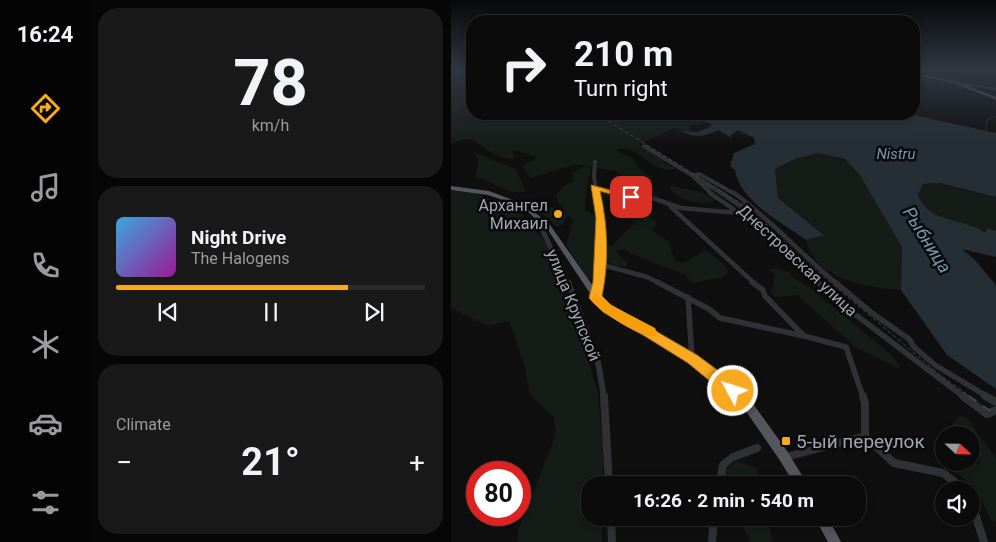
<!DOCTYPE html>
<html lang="en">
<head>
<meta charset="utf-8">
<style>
  body { margin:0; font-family:Roboto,sans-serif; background:#19191a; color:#f1f3f6; height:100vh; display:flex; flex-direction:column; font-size:19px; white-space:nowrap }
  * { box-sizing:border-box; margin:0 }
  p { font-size:16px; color:#9a9b9d }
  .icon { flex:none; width:28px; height:28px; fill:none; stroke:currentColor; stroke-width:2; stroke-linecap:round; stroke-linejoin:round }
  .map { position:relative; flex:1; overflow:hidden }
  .sheet { display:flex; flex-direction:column; gap:8px; padding:8px; background:#060607; width:361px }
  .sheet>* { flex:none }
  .hud { position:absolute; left:15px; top:15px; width:454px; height:105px; border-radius:20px; box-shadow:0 2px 8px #0003,0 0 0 1px #2b2b2d; background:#0b0b0c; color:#f1f3f6; overflow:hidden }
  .needle { width:32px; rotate:112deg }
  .fabs { position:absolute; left:484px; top:426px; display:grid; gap:10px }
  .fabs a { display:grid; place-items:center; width:45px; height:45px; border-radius:50%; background:#0b0b0c; box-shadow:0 2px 8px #0003,0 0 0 1px #2b2b2d; font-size:25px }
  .speed { position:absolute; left:15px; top:461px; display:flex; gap:10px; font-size:25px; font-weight:700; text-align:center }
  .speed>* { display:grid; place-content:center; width:65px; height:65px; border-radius:50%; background:#0b0b0c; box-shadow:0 2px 8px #0003,0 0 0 1px #2b2b2d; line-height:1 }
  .speed .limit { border:8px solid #d22; background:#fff; color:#111 }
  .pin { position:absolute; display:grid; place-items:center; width:42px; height:42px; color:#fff; margin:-21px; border-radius:10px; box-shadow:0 2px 8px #0006 }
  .me { position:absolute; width:55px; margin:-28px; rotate:310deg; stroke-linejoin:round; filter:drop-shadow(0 0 4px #0008) }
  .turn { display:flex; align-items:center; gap:18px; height:105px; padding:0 25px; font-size:22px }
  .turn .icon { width:65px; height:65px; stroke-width:2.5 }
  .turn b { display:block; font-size:35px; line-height:42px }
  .big { font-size:38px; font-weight:700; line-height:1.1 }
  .sheet .card { flex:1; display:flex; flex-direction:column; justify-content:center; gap:8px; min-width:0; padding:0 18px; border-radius:20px; background:#19191a }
  .sheet .dial { align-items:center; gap:0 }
  .dial b { font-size:65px; line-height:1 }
  .song { display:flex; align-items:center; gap:15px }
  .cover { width:60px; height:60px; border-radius:8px; background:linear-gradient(135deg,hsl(200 70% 55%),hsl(300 70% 35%)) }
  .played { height:5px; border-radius:2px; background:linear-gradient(90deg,#f7aa21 75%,#2b2b2d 75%) }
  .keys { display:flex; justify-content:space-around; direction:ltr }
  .heat { display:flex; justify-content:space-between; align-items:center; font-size:28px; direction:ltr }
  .trip { position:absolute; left:130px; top:476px; width:285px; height:50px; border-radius:20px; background:#0b0b0c; box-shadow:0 2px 8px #0003,0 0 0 1px #2b2b2d; font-weight:700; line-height:50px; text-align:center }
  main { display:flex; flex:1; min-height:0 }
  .menu { display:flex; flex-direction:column; width:90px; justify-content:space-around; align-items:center; background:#040405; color:#9a9b9d }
  .menu .icon { width:35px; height:35px }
  .menu .selected { color:#f7aa21 }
  .menu b { font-size:22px; color:#f1f3f6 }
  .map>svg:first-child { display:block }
  .green { fill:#151b16 }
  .water { fill:#252e34 }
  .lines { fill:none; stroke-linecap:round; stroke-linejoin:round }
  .stream { stroke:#252e34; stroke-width:1 }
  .minor-far4 { stroke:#303135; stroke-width:2.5 }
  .minor-far3 { stroke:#303135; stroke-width:4 }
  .minor-far2 { stroke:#303135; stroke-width:4.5 }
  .minor-far1 { stroke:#303135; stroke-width:5.5 }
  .minor { stroke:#303135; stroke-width:8 }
  .tertiary-far2 { stroke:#303135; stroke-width:5 }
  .tertiary-far1 { stroke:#303135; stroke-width:6 }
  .tertiary { stroke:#303135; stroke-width:8 }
  .primary { fill:#4c4e55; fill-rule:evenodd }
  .trunk { fill:#54565e; fill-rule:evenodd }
  .rail-far1 { stroke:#43454b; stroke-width:1; stroke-dasharray:4 2.5; stroke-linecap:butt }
  .rail { stroke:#43454b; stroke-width:2; stroke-dasharray:9 8; stroke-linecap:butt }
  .route { fill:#f7aa21; stroke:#a16e15 }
  .slow { fill:#f59e0b }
  .poi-dot { fill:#f7aa21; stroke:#0a0a0b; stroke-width:2 }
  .labels { text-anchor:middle; stroke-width:5; stroke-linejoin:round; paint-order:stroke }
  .far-water-label { font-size:15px; font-style:italic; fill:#7495af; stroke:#0a0a0b }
  .poi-label { font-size:16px; fill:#9fa6b2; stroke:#0a0a0b; text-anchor:end }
  .street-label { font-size:16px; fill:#9fa6b2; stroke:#0a0a0b }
  .water-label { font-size:18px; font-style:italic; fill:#7495af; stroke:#0a0a0b }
  .near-poi-label { font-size:19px; fill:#9fa6b2; stroke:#0a0a0b; text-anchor:start }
</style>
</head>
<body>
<main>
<nav class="menu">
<b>16:24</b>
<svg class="icon selected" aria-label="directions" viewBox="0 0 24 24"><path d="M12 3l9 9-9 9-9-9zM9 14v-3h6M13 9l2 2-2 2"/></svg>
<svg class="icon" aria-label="music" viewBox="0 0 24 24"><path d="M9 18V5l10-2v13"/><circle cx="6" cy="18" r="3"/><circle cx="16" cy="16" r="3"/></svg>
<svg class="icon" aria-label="phone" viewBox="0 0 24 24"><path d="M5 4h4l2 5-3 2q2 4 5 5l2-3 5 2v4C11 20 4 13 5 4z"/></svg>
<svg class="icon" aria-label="climate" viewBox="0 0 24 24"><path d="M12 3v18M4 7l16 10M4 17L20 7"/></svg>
<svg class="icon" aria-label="car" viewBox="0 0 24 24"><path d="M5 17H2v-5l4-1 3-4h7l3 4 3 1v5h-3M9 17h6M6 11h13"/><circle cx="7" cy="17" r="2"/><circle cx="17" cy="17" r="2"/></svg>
<svg class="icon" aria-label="filters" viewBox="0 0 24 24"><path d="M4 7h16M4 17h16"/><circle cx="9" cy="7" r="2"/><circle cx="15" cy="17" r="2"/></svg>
</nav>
<section class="sheet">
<div class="card dial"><b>78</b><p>km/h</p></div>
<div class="card">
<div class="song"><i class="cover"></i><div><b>Night Drive</b><p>The Halogens</p></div></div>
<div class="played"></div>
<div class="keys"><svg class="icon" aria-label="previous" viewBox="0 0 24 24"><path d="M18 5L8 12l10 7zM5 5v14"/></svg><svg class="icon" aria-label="pause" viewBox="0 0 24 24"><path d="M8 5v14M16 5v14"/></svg><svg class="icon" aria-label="next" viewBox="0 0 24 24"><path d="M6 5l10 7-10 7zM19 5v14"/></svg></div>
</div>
<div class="card"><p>Climate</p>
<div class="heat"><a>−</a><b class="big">21°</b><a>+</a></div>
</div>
</section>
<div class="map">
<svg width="545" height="542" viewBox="0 0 545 542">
  <rect width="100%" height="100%" fill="#0f0f10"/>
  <!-- green -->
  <path class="green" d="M0,70h21v44h210l22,8 -2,2 -12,1v6h-9l-6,-3 -35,16 23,15 1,4 11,4v2c-22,7 -36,-25 -58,-20v2l16,7 5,9 15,12 3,19 -12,-3 -29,-24 -39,-7 -45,14 -8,-12 14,-9 -25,-7 3,9c-24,1 -34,-19 -48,-20 -5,0 -11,3 -16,5z
    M24,153l41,16 10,23c-20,3 -32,-11 -50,-15l2,-17z
    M367,153l27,6 14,15 43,73 -1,43c-33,-2 -88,-11 -95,-50l18,-6 -46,-36 -3,-29 20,-10z
    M134,166l6,2 -5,24 -1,18 10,5 11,31h6l22,-23 -14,-16 -22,-14 2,-3c21,2 46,17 57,34l-5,6 16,11 7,19 9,3 21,-13 20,15 3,8 -5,4 -30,6 -10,-9 -51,-20 -8,-5h-7l-1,3 12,11 -2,3h-9l-12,-5 -14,19 -4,-2 -21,-33 7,-23 -5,-7 -6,10 -5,2 -21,-19 1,-5 4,-2 15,9 8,-1 -6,-7 -2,-7 8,-9 10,-5 -2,-8z
    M489,183l56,14v34l-5,-3 -6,4c-5,-1 -6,-3 -11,-5 -22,-9 -46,-6 -56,-32l5,-11z
    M221,186l32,7 10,6 -1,2c-16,5 -34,-1 -44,-13z
    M0,190l23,3 38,14 10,8 27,31 32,86 17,62 5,58v33h-13v33h12v24h-84v-12l38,-96 -2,-16 -24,-23 -5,-28 -16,-46 -21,5 -37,-18z
    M322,268l17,4 3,6 17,10 79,65 11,13 -2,2 -43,-21 -58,-52 -19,2 -7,-3 4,-18 -5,-7z
    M509,415l7,3 29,40v63l-5,-1 -16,-34 -25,-16 -5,-7 33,1 3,-6 -10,-13v-10h-12l-6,-5v-7z
    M285,461l20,7 7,17h-39l2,-15z
    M289,518h30l-1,8 4,16h-23z"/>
  <!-- water -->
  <path class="water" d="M231,114h227l87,19v64l-56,-14 -17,1 -5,11c10,25 34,23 56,32 5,1 6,4 11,5l3,-4 8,3v26l-34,-8 13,11 21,25v104l-49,-34 -46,-65 1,-43 -43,-73 -14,-15 -27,-6 -23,6 -20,10 3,29 46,37 -18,5c-24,-18 -66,-38 -71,-70l-5,-4 4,-13 21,-9 -1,-6 -16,-8 -8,6 3,3 -14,-9c-15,6 -23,9 -38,1l17,1 12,-5 1,-3z"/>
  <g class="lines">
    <!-- stream -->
    <path class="stream" d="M535,131l1,-11 9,-4"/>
    <!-- minor-far4 -->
    <path class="minor-far4" d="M494,70l5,2 3,10
      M506,83l39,6"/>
    <!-- minor-far3 -->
    <path class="minor-far3" d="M193,146l79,48
      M144,162l-1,15 3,17
      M143,187l27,7
      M261,194l-19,-18 6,-2 36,20"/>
    <!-- minor-far2 -->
    <path class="minor-far2" d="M145,193l6,36 -4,54
      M165,193l39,6 26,9 58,5 -29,-20
      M270,193l30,20 54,52 -1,4 16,14
      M283,193c37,27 67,61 102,90
      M221,205l-1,2 83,76
      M148,264l48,13 12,6"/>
    <!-- minor-far1 -->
    <path class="minor-far1" d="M206,282l52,27 11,9 84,18
      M301,282l11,8 2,6 39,40 42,11 17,50
      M367,282l30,27 116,88
      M384,282l37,31 37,26 5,8 21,18 53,32
      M145,297l3,-15
      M237,297l4,62"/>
    <!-- minor -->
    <path class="minor" d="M412,396l2,7v33
      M512,396l24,18 9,-4
      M534,396l11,6
      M335,457l79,-21 29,27 49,10 22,17
      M269,485l3,-20 10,-8 24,-9
      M520,501l13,41
      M261,542l2,-24"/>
    <!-- tertiary-far2 -->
    <path class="tertiary-far2" d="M85,217l32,66"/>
    <!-- tertiary-far1 -->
    <path class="tertiary-far1" d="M117,282l30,80 6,35"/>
    <!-- tertiary -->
    <path class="tertiary" d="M153,396l5,89
      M160,518l1,24"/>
    <!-- primary -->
    <path class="primary" d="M462,72l45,10 38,15v3l-40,-16 -43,-10z"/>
    <!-- trunk -->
    <path class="trunk" d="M0,186l38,5 24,9 20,11 17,14 55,78 90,53 54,42 38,53 21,34h-13l-16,-26 -38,-55 -52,-42 -90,-55 -53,-80 -17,-14 -20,-11 -21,-7 -37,-5z
      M364,518h13l13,24h-13z"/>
    <!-- rail-far1 -->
    <path class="rail-far1" d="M146,114l153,95 52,49 138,117 31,22"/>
    <!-- rail -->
    <path class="rail" d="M518,396l27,19"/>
  </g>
  <!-- sky -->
  <linearGradient id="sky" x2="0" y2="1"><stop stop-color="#080809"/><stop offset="0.48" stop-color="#313742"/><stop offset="1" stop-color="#313742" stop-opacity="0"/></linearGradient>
  <rect width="545" height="146" fill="url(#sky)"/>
  <!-- route -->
  <path class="route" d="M140,185l44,12 -4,3 -31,-9c8,34 9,71 2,105l9,9 86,50 42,31 2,5 -2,5 -6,2 -5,-2 -40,-33 -45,-28 -40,-23 -14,-14 4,-16 3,-64z"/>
  <!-- slow -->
  <path class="slow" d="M145,294l15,11 44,23 2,4 -2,4c-12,4 -58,-26 -65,-37z"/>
  <!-- markers -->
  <g class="poi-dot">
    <circle cx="107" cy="214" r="5"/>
    <rect x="330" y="436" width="10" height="10" rx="2.5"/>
  </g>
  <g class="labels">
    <!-- far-water labels -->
    <g class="far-water-label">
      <text x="445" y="159">Nistru</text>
    </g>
    <!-- poi labels -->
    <g class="poi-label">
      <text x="97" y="211">Архангел<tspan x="97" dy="18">Михаил</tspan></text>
    </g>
    <!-- street labels -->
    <g class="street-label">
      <text transform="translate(347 260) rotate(43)" y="6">Днестровская улица</text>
      <text transform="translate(123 305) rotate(68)" y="6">улица Крупской</text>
    </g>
    <!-- water labels -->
    <g class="water-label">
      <text transform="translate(476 240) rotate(58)" y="6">Рыбница</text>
    </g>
    <!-- near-poi labels -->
    <g class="near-poi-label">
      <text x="345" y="448">5-ый переулок</text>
    </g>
  </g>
</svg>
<div class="fabs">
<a><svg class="needle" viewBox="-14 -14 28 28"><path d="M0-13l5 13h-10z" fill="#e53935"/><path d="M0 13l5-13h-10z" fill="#9a9b9d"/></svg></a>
<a><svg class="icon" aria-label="sound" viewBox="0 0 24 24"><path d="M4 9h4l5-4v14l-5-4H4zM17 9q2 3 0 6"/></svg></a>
</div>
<div class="speed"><div class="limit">80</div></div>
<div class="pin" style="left:180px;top:197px;background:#d93025"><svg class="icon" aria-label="arrive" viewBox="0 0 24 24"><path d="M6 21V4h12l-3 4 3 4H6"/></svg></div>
<svg class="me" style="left:282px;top:391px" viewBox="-20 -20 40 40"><circle r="17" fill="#f7aa21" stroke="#fff" stroke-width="3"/><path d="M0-11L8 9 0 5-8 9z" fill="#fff"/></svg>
<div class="trip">16:26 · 2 min · 540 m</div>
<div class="hud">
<div class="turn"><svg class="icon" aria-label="right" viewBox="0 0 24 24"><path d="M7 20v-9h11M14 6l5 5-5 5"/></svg><div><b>210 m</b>Turn right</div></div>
</div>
</div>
</main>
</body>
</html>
